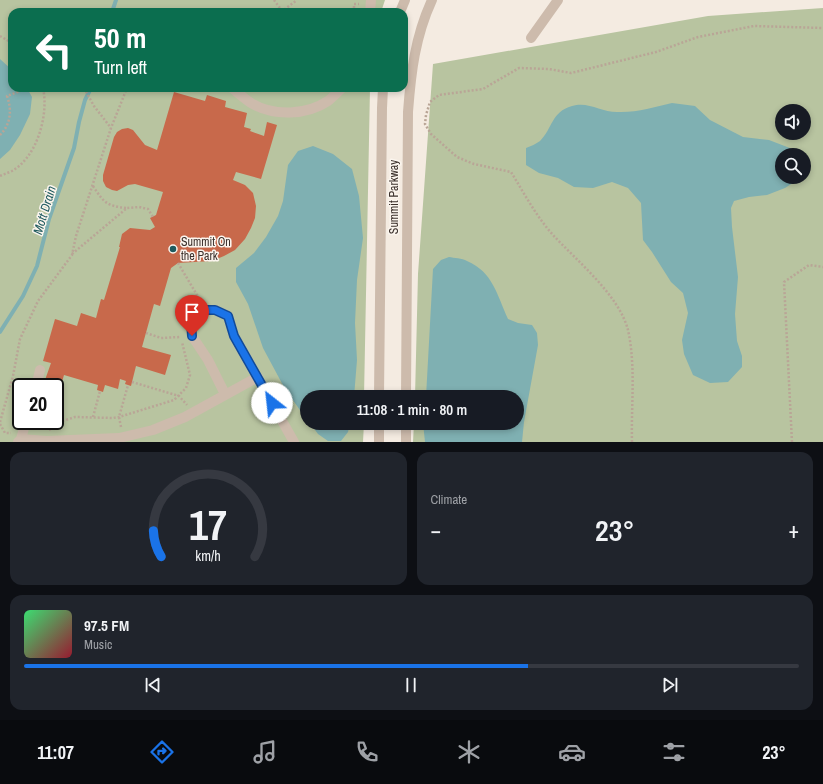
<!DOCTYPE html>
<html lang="en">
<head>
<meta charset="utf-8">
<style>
  body { margin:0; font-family:"Archivo Narrow",sans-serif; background:#20242c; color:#f1f3f6; height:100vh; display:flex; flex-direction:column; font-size:15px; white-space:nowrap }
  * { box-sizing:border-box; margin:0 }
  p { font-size:13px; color:#9ea1a6 }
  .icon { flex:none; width:22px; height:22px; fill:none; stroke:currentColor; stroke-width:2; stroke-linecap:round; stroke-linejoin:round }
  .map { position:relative; height:442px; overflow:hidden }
  .sheet { display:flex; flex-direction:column; gap:10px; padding:10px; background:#0d0f14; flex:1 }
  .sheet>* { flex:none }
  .banner { position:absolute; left:8px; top:8px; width:400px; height:84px; border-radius:12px; box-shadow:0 2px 6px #0003; background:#0b6e4f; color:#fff; overflow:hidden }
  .controls { position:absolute; left:775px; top:104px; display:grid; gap:8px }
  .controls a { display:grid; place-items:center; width:36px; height:36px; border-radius:50%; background:#171b24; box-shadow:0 2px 6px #0003; font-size:20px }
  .speed { position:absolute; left:12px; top:378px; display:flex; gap:8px; font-size:20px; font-weight:700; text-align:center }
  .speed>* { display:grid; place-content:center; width:52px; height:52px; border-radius:50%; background:#171b24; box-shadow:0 2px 6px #0003; line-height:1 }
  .speed .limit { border:2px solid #111; border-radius:6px; background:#fff; color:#111 }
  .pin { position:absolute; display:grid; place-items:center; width:34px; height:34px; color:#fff; margin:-41px -17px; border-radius:50% 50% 50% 0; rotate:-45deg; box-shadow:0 0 4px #0007 }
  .pin .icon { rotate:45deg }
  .me { position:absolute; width:44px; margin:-22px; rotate:331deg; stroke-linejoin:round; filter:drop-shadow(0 0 3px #0008) }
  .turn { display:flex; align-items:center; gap:14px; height:84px; padding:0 20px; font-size:18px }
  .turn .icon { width:52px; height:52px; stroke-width:2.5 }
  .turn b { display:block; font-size:28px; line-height:34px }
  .big { font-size:30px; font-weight:600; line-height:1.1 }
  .sheet .widget { flex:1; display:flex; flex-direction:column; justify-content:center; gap:6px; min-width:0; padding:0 14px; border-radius:12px; background:#20242c }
  .sheet .dial { align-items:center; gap:0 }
  .dial svg { height:104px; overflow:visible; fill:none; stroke:#363941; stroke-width:7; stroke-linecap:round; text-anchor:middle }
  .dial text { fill:#f1f3f6; stroke:none }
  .song { display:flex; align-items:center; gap:12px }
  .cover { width:48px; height:48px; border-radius:6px; background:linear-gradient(135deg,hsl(140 70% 55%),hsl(350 70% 35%)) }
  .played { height:4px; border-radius:2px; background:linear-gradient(90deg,#1a73e8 65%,#363941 65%) }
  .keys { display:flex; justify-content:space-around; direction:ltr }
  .heat { display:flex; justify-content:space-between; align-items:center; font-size:22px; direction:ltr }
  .sheet .tiles { flex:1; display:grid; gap:10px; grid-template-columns:1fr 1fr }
  .widget:last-child { grid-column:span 2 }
  .trip { position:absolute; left:300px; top:390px; width:224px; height:40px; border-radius:20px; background:#171b24; box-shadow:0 2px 6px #0003; font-weight:600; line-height:40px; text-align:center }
  .tab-bar { display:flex; height:64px; justify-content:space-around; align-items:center; background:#090b0e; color:#9ea1a6 }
  .tab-bar .icon { width:28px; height:28px }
  .tab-bar .active { color:#1a73e8 }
  .tab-bar b { font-size:18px; color:#f1f3f6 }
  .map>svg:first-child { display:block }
  .green { fill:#b8c4a0; fill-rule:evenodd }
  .water { fill:#7fb0b2 }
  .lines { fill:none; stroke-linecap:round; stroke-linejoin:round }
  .stream { stroke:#7fb0b2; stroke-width:4 }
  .building { fill:#c8694b }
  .path { stroke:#b9a596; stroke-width:2.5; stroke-dasharray:2 2; stroke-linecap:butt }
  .minor { stroke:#cdbbac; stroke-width:10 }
  .route-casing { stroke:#114b97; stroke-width:10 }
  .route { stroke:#1a73e8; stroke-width:7 }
  .poi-dot { fill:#1f5a5e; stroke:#fbf5ee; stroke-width:1.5 }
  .labels { text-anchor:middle; stroke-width:3; stroke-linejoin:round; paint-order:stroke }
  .street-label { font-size:12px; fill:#3b302b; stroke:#fbf5ee }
  .poi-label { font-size:12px; fill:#3b302b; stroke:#fbf5ee; text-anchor:start }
  .water-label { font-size:13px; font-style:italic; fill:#1f5a5e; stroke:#fbf5ee }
</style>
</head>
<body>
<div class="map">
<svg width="823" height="442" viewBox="0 0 823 442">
  <rect width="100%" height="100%" fill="#f4ebe1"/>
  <!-- green -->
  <path class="green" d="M0,0h385l-4,12h-369v76h358l-6,309h-57v26h57l-1,19h-363zM21,387h34v34h-34z
    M823,8v434h-410l1,-19h103v-26h-102l3,-123 15,-210 275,-48zM782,111h22v22h-22zM782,155h22v22h-22z"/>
  <!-- water -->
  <path class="water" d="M0,59l12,11v18h15l5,9 -2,17 -10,21 -10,15 -10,9z
    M672,103l23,3 15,14 33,17 26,3 26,10 5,5h-18v22h20l-17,11 -18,7 -18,2 -15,4 -3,7 1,19 6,50 -3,37 2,27 5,15v11l-14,15 -18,1 -17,-8 -9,-21 -2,-14 6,-27 -5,-20 -12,-11 -19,-30 -9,-12 -2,-37 -13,-15 -16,-6 -19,6 -19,-1 -16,-9 -19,-5 -13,-8v-17c5,-2 10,-4 14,-7 13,-13 11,-29 32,-35 16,-5 29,6 45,6 19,1 37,-5 55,-9z
    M313,146l20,8 19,15 7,27 4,42 -6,42 -2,43 2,37 -3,37h-47v23l-22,-31 -22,-41 -15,-44 -12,-22v-14l18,-15 12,-16 12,-21 5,-15 5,-36 10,-14z
    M449,257c5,1 13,1 18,4 26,11 30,34 41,58l10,4 14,2 5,8 1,12 -14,77 -2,20h-97l-2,-19h94v-26h-91l7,-128 8,-9z
    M310,423h40l-2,9 -7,9h-13l-10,-7z"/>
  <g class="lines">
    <!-- stream -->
    <path class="stream" d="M112,12l4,-12
      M0,332l23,-36 14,-30 12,-47 25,-71 5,-26 6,-22 6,-12"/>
  </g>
  <!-- building -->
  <path class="building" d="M174,92l31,9 2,-6 19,6 -1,6 22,6 -3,14 7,2 -1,2 14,5 3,-14 10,3 -16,54 -25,-7 -3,8 12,5 8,8 3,13 -1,12 -4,10 -6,11 -10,11 -11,6 -12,5 -34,2 -7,5 -11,38 -6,-2 -12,43 29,8 -6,20 -29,-9 -5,20 -6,-2 1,-3 -6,-2 -2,10 -13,-4 -2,7 -6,-2 1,-5 -34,-10 -3,10 -16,-5 6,-17 -8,-2 12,-42 22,7 4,-13 15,5 5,-19 3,1 16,-53h-1l3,-13 8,-6 20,2 5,-3 -5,-9 6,-3 7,-23 -28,-8 -7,1 -11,6 -5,-1 -6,-3 -3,-6v-6l11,-38 3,-5 5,-3 6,-1 5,2 12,15 12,5z"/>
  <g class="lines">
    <!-- path -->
    <path class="path" d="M274,0l8,11
      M281,12l16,-12
      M354,12v-8h5
      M0,36l12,7
      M84,88l10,18 17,22
      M0,135c11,-11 12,-25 7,-39l21,-8
      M0,176c4,-2 8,-3 12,-5 25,-14 37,-56 31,-83
      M93,186c11,17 14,20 34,22
      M72,254l55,-46 12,-1 9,2 5,8
      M178,263l22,37
      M146,333l15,5 19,-1
      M132,382l47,14 8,9
      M93,417l7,-26
      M0,422l13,-46 7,-37 18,-38 34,-46 4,-19 35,-108 16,-40
      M0,424l5,9h6
      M121,427l-2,-10 9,-32
      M49,430l14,-9 12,-4 38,1 6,-1 55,-17 12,-12 4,-13 -8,-33
      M632,442c-1,-37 4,-76 -4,-112 -9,-35 -51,-69 -75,-95 -17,-19 -29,-42 -42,-63l-37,-8 -17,-7 -26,-23 -6,-10 1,-9 4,-13 9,-7 44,-6 36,-21 30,1 22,4 85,-21 42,-15 56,-11 69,2
      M792,442l-8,-160 25,-17 14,2"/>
    <!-- minor -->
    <path class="minor" d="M370,12l1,-12
      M400,12l5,-12
      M531,38l27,-38
      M232,88c6,5 13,11 19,15 23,14 56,12 77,-2 5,-4 10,-9 14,-13
      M36,387l4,-17
      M225,394l-17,-34 -16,-24 -1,-14 8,-12h16l13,6 6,20 60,106
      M379,397l3,-289 1,-20
      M406,397l2,-285c3,-40 7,-75 24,-112
      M21,439l5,-18
      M18,442l3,-3 26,2 72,-3 34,-8 32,-13 73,-40
      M379,442v-19
      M406,442v-19"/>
  </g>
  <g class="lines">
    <!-- route casing -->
    <g class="route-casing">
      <path id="route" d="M192,336l-1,-14 8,-12h16l13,6 6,20 38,67"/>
    </g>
    <!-- route -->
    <use href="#route" class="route"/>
  </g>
  <!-- markers -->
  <circle class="poi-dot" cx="173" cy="249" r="4"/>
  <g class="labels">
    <!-- street labels -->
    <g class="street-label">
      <text transform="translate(394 197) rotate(-90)" y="4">Summit Parkway</text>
    </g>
    <!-- poi labels -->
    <g class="poi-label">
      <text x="181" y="246">Summit On<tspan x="181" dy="14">the Park</tspan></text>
    </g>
    <!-- water labels -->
    <g class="water-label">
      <text transform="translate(44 210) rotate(-73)" y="5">Mott Drain</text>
    </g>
  </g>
</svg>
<div class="controls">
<a><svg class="icon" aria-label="sound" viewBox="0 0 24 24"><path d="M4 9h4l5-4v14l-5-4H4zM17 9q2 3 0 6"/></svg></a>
<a><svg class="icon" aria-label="search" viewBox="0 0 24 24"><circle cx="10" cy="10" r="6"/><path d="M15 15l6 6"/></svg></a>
</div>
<div class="speed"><div class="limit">20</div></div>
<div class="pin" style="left:192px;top:336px;background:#d93025"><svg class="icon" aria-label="arrive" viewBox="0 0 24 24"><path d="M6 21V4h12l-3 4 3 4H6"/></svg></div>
<svg class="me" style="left:272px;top:403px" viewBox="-20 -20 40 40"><circle r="19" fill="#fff"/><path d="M0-13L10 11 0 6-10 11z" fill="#1a73e8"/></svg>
<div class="trip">11:08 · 1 min · 80 m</div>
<div class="banner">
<div class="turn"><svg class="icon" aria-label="left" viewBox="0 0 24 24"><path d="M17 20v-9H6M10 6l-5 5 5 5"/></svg><div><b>50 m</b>Turn left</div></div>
</div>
</div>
<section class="sheet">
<div class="tiles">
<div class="widget dial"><svg viewBox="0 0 100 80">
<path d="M14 69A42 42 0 1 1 86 69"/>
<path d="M14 69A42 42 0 0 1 8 49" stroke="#1a73e8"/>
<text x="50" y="56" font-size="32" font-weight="700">17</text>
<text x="50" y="72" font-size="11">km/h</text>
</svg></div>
<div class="widget"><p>Climate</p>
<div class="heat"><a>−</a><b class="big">23°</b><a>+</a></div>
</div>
<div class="widget">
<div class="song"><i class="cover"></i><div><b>97.5 FM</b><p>Music</p></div></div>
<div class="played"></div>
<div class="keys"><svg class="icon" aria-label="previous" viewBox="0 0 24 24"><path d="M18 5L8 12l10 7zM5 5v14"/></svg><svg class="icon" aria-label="pause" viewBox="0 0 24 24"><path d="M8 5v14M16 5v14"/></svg><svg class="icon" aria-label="next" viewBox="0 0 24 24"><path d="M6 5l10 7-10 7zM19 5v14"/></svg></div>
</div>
</div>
</section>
<nav class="tab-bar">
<b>11:07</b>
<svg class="icon active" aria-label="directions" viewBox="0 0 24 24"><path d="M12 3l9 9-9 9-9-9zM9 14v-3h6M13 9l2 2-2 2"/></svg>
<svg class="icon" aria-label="music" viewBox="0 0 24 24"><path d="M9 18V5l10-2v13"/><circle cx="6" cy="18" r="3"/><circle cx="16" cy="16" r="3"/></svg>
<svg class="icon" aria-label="phone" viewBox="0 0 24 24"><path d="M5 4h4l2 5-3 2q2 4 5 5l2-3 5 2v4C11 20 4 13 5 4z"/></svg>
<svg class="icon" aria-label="climate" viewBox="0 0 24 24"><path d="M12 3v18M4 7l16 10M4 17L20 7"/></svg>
<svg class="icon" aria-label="car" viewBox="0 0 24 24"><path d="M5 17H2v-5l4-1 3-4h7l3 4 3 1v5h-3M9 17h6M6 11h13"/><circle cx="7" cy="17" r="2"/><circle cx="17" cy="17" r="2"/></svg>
<svg class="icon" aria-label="filters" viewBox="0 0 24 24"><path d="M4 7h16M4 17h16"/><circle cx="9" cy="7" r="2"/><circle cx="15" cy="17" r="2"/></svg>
<b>23°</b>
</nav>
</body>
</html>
